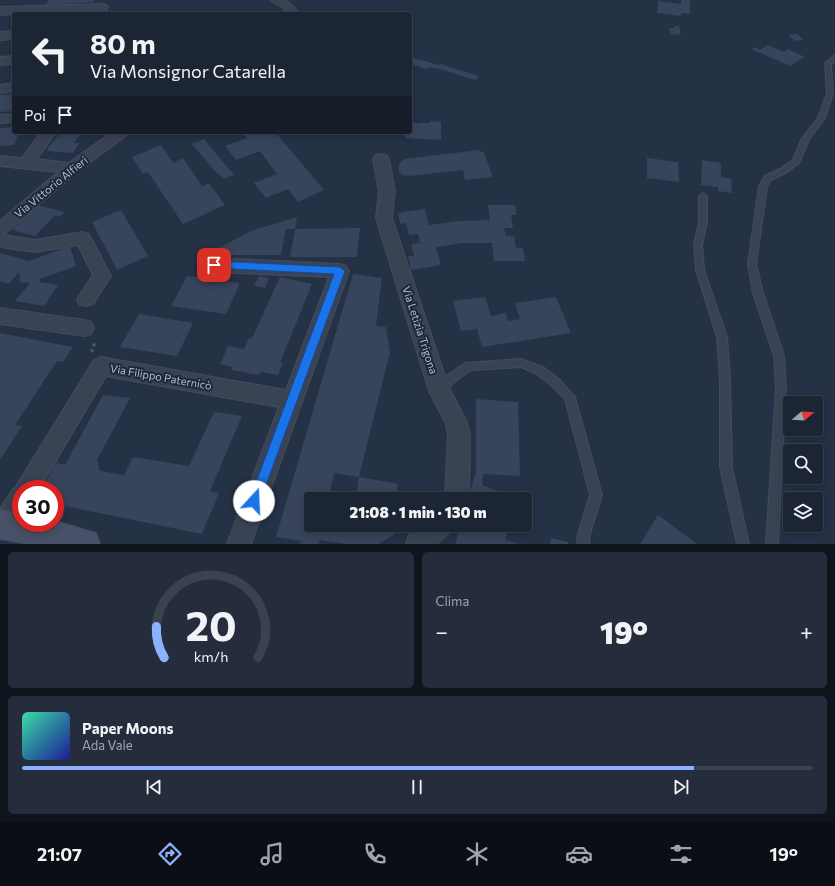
<!DOCTYPE html>
<html lang="it">
<head>
<meta charset="utf-8">
<style>
  body { margin:0; font-family:Commissioner,sans-serif; background:#252d3c; color:#f1f3f6; height:100vh; display:flex; flex-direction:column; font-size:15px; white-space:nowrap }
  * { box-sizing:border-box; margin:0 }
  p { font-size:13px; color:#a0a5ac }
  .icon { flex:none; width:22px; height:22px; fill:none; stroke:currentColor; stroke-width:2; stroke-linecap:round; stroke-linejoin:round }
  .map { position:relative; height:544px; overflow:hidden }
  .sheet { display:flex; flex-direction:column; gap:8px; padding:8px; background:#0f141d; flex:1 }
  .sheet>* { flex:none }
  .guide { position:absolute; left:12px; top:12px; width:400px; height:122px; border-radius:4px; box-shadow:0 2px 10px #0003,0 0 0 1px #3a424f; background:#1c2534; color:#f1f3f6; overflow:hidden }
  .needle { width:26px; rotate:72deg }
  .tools { position:absolute; left:783px; top:396px; display:grid; gap:8px }
  .tools a { display:grid; place-items:center; width:40px; height:40px; border-radius:4px; background:#1c2534; box-shadow:0 2px 10px #0003,0 0 0 1px #3a424f; font-size:20px }
  .speed { position:absolute; left:12px; top:480px; display:flex; gap:8px; font-size:20px; font-weight:700; text-align:center }
  .speed>* { display:grid; place-content:center; width:52px; height:52px; border-radius:50%; background:#1c2534; box-shadow:0 2px 10px #0003,0 0 0 1px #3a424f; line-height:1 }
  .speed .limit { border:6px solid #d22; background:#fff; color:#111 }
  .pin { position:absolute; display:grid; place-items:center; width:34px; height:34px; color:#fff; margin:-17px; border-radius:8px; box-shadow:0 2px 6px #0006 }
  .me { position:absolute; width:44px; margin:-22px; rotate:20deg; stroke-linejoin:round; filter:drop-shadow(0 0 3px #0008) }
  .turn { display:flex; align-items:center; gap:14px; height:84px; padding:0 12px; font-size:18px }
  .turn .icon { width:52px; height:52px; stroke-width:2.5 }
  .turn b { display:block; font-size:28px; line-height:34px }
  .then { display:flex; align-items:center; height:38px; padding:0 12px; background:#0003; gap:8px; font-size:15px }
  .big { font-size:30px; font-weight:800; line-height:1.1 }
  .sheet .card { flex:1; display:flex; flex-direction:column; justify-content:center; gap:6px; min-width:0; padding:0 14px; border-radius:6px; background:#252d3c }
  .sheet .dial { align-items:center; gap:0 }
  .dial svg { height:104px; overflow:visible; fill:none; stroke:#3a424f; stroke-width:7; stroke-linecap:round; text-anchor:middle }
  .dial text { fill:#f1f3f6; stroke:none }
  .song { display:flex; align-items:center; gap:12px }
  .cover { width:48px; height:48px; border-radius:6px; background:linear-gradient(135deg,hsl(160 70% 55%),hsl(240 70% 35%)) }
  .played { height:4px; border-radius:2px; background:linear-gradient(90deg,#8bb1ff 85%,#3a424f 85%) }
  .keys { display:flex; justify-content:space-around; direction:ltr }
  .heat { display:flex; justify-content:space-between; align-items:center; font-size:22px; direction:ltr }
  .sheet .tiles { flex:1; display:grid; gap:8px; grid-template-columns:1fr 1fr }
  .card:last-child { grid-column:span 2 }
  .trip { position:absolute; left:304px; top:492px; width:228px; height:40px; border-radius:4px; background:#1c2534; box-shadow:0 2px 10px #0003,0 0 0 1px #3a424f; font-weight:800; line-height:40px; text-align:center }
  .tab-bar { display:flex; height:64px; justify-content:space-around; align-items:center; background:#0b0f15; color:#a0a5ac }
  .tab-bar .icon { width:28px; height:28px }
  .tab-bar .current { color:#8bb1ff }
  .tab-bar b { font-size:18px; color:#f1f3f6 }
  .map>svg:first-child { display:block }
  .building { fill:#37445b }
  .lines { fill:none; stroke-linecap:round; stroke-linejoin:round }
  .lane-casing { stroke:#434c5d; stroke-width:2 }
  .street-casing { stroke:#434c5d; stroke-width:2 }
  .secondary-casing { stroke:#434c5d; stroke-width:2 }
  .path { stroke:#41595d; stroke-width:3; stroke-dasharray:3.5 3.5; stroke-linecap:butt }
  .lane { fill:#3a4354; fill-rule:evenodd }
  .street { fill:#3a4354; fill-rule:evenodd }
  .secondary { fill:#475167; fill-rule:evenodd }
  .route { fill:#1a73e8; stroke:#114b97 }
  .labels { text-anchor:middle; stroke-width:4; stroke-linejoin:round; paint-order:stroke }
  .street-label { font-size:11px; fill:#b7bece; stroke:#1e283a }
</style>
</head>
<body>
<div class="map">
<svg width="835" height="544" viewBox="0 0 835 544">
  <rect width="100%" height="100%" fill="#253145"/>
  <!-- building -->
  <path class="building" d="M48,0h46l-1,2 -47,3z
    M681,0h9v14l-9,-1v3l-24,-3 1,-12 23,3z
    M674,26h5l2,8 -10,1 -2,-7h6z
    M797,34l7,6 -9,1 -7,-6z
    M768,45l16,7 4,-3 17,8 -15,9 -39,-17 3,-2 6,3z
    M410,57l29,8 1,-1 39,12 -4,4 -38,-12 -1,1 -7,-2 -3,2 -16,-5z
    M14,94v17l-14,1v-17z
    M430,121l11,1v18l-36,-2 1,-6h4v-9h20z
    M14,127v5h5l-5,13 -14,1v-18z
    M243,132h32l49,58 -26,12 -10,-13 -22,9 -12,-15 23,-9 -17,-23 -24,9 -11,-14 22,-8z
    M60,133l20,1 -6,9h6l-7,10 -27,-2z
    M204,139l30,36 -10,4 -10,-9 -22,-26z
    M161,145l12,18 10,-5 19,28 7,-3 16,22 -42,19 -35,-52 -5,2 -11,-17z
    M479,150l5,3 9,24 -28,3 -2,-10 -54,6 -6,-1 -5,-5 2,-7 4,-4z
    M647,158l31,4 1,20 -32,-4z
    M702,160l19,3v14l10,2 1,14 -14,-2v-4l-17,-2z
    M37,205l28,7 -5,5 -5,-2 -20,21 -23,-6z
    M488,205h27l2,10h-6l2,13h-9l2,8h8l2,12h7l2,13h-31l-2,-18h-29l-27,4 5,18 -30,5 -3,-14h6l-3,-12 9,-1 -2,-9 -9,1 -3,-12 -6,1 -2,-11 27,-4 4,16 30,-4 31,-1z
    M121,210l27,46 -31,14 -25,-48z
    M297,217l-2,12 65,-1 -3,29h-67l5,-28h-9l-5,26h-67l1,-5 36,-19z
    M70,246l6,20 -36,13 -1,3 19,3 -14,21 -29,-5 15,-18 -10,-1 -1,-10 -10,12 -9,-3v-28l29,8z
    M353,274l29,4 -6,48 10,1 4,25 -31,125 39,7 -2,15h-55l1,-4 9,1 1,-3 4,1 3,-17 -25,-4 -5,24 4,2h-22v26h90l-8,10 -14,9h-32l-27,-4 -1,4h-19l1,-3 -25,-4z
    M187,276l53,7 -14,31 -55,-8z
    M259,276l10,2 -4,10 -11,-2z
    M280,277l32,7 -32,79h3l-5,12 -17,-3 -2,3 -28,-5 1,-3 -12,-3 8,-18 16,3 5,-11h3z
    M485,297l6,19 15,-3 2,8 12,-2 -5,-16 41,-6 15,36 -89,14 -5,-18 -16,2 -8,-30z
    M139,314l54,9 -16,33 -57,-9z
    M0,333l73,14 -10,15 -6,-1 -42,64 7,1 -22,34z
    M103,395l27,3 -33,62 3,11 24,4 9,-18 56,9 25,-54 28,4 -32,75 9,2 -17,41 -147,-30v-15h-13l14,-26 9,2z
    M476,399l42,3 2,74 -37,-2 -1,11 34,12 -1,2h-47l8,-27z
    M658,515l23,17 16,12h-57z
    M461,525h48l-4,15 14,4h-64z
    M551,538l17,4v2h-18z"/>
  <g class="lines">
    <!-- lane casing -->
    <g class="lane-casing">
      <path id="lane" d="M835,55v5l-4,4 2,29 -8,25 -15,20 -11,25 -13,10 -15,7 -4,6 -11,78 7,29 21,63 2,32 -8,156h-12l10,-156 -2,-32 -21,-63 -5,-29 11,-78 6,-10 15,-7 13,-9 9,-22 16,-20 9,-25 -2,-30z
        M703,193l4,3v26l-5,23 2,25 23,67 3,41 2,89 17,77h-12l-17,-77v-89l-3,-41 -21,-67 -2,-25 5,-23v-26z
        M521,359l22,8 16,12 16,18 27,98 -12,39 -1,10h-12l1,-10 12,-39 -25,-96 -14,-14 -16,-12 -14,-6 -50,3 -18,13 -10,11 -4,2 -4,-2 -1,-3 11,-14 20,-14z"/>
    </g>
    <!-- street casing -->
    <g class="street-casing">
      <path id="street" d="M270,0c17,0 19,0 29,14h-12l-5,-7z
        M102,4l4,1 2,2 -3,7h-12l2,-3 -95,4v-8z
        M14,31v8l-14,1v-8z
        M14,56v8l-14,1v-8z
        M14,83v8l-14,2v-8z
        M14,114v8l-14,1v-8z
        M41,132h15l-19,27 32,4 43,-31h17l-2,3 -50,37 -74,63 32,5 48,-8 6,2 22,42 -18,28 -7,2 -7,-2 -2,-5 16,-24 -15,-30 -43,7 -35,-5v-26l58,-49 -58,-6v-10l22,2z
        M381,154l5,1 3,4 6,32 -3,27 57,170 18,34 3,14 -1,59 -2,4h-24l2,-5 3,-58 -2,-12 -17,-33 -53,-173 3,-27 -6,-32 3,-4z
        M214,258l126,6 6,2 3,5 -98,273h-24l52,-137 -173,-31 -67,113h-18c0,19 4,39 -17,48l-4,-2v-26l13,-20 2,-1 79,-128 7,-3 185,33 43,-113 -115,-5 -6,-2 -3,-5 3,-5z
        M0,308l84,12 7,2 3,6 -3,6 -7,2 -84,-12z
        M421,525h30l-3,9 -12,10h-30l3,-9z"/>
    </g>
    <!-- secondary casing -->
    <g class="secondary-casing">
      <path id="secondary" d="M0,509l21,4v10h34v-2l41,12 4,11h-72l-28,-5z"/>
    </g>
    <!-- path -->
    <path class="path" d="M93,352l-2,-3 5,-7"/>
    <!-- lane -->
    <use href="#lane" class="lane"/>
    <!-- street -->
    <use href="#street" class="street"/>
    <!-- secondary -->
    <use href="#secondary" class="secondary"/>
  </g>
  <!-- route -->
  <path class="route" d="M214,261l126,6 5,4 -85,230 -1,4 -5,2 -4,-2 -1,-4 85,-227 -120,-6 -5,-3z"/>
  <g class="labels">
    <!-- street labels -->
    <g class="street-label">
      <text transform="translate(51 187) rotate(-39)" y="4">Via Vittorio Alfieri</text>
      <text transform="translate(420 330) rotate(72)" y="4">Via Letizia Trigona</text>
      <text transform="translate(161 377) rotate(10)" y="4">Via Filippo Paternicò</text>
    </g>
  </g>
</svg>
<div class="tools">
<a><svg class="needle" viewBox="-14 -14 28 28"><path d="M0-13l5 13h-10z" fill="#e53935"/><path d="M0 13l5-13h-10z" fill="#a0a5ac"/></svg></a>
<a><svg class="icon" aria-label="search" viewBox="0 0 24 24"><circle cx="10" cy="10" r="6"/><path d="M15 15l6 6"/></svg></a>
<a><svg class="icon" aria-label="layers" viewBox="0 0 24 24"><path d="M12 4l9 5-9 5-9-5zM3 14l9 5 9-5"/></svg></a>
</div>
<div class="speed"><div class="limit">30</div></div>
<div class="pin" style="left:214px;top:265px;background:#d93025"><svg class="icon" aria-label="arrive" viewBox="0 0 24 24"><path d="M6 21V4h12l-3 4 3 4H6"/></svg></div>
<svg class="me" style="left:254px;top:501px" viewBox="-20 -20 40 40"><circle r="19" fill="#fff"/><path d="M0-13L10 11 0 6-10 11z" fill="#1a73e8"/></svg>
<div class="trip">21:08 · 1 min · 130 m</div>
<div class="guide">
<div class="turn"><svg class="icon" aria-label="left" viewBox="0 0 24 24"><path d="M17 20v-9H6M10 6l-5 5 5 5"/></svg><div><b>80 m</b>Via Monsignor Catarella</div></div>
<div class="then">Poi<svg class="icon" aria-label="arrive" viewBox="0 0 24 24"><path d="M6 21V4h12l-3 4 3 4H6"/></svg></div>
</div>
</div>
<section class="sheet">
<div class="tiles">
<div class="card dial"><svg viewBox="0 0 100 80">
<path d="M14 69A42 42 0 1 1 86 69"/>
<path d="M14 69A42 42 0 0 1 8 45" stroke="#8bb1ff"/>
<text x="50" y="56" font-size="32" font-weight="700">20</text>
<text x="50" y="72" font-size="11">km/h</text>
</svg></div>
<div class="card"><p>Clima</p>
<div class="heat"><a>−</a><b class="big">19°</b><a>+</a></div>
</div>
<div class="card">
<div class="song"><i class="cover"></i><div><b>Paper Moons</b><p>Ada Vale</p></div></div>
<div class="played"></div>
<div class="keys"><svg class="icon" aria-label="previous" viewBox="0 0 24 24"><path d="M18 5L8 12l10 7zM5 5v14"/></svg><svg class="icon" aria-label="pause" viewBox="0 0 24 24"><path d="M8 5v14M16 5v14"/></svg><svg class="icon" aria-label="next" viewBox="0 0 24 24"><path d="M6 5l10 7-10 7zM19 5v14"/></svg></div>
</div>
</div>
</section>
<nav class="tab-bar">
<b>21:07</b>
<svg class="icon current" aria-label="directions" viewBox="0 0 24 24"><path d="M12 3l9 9-9 9-9-9zM9 14v-3h6M13 9l2 2-2 2"/></svg>
<svg class="icon" aria-label="music" viewBox="0 0 24 24"><path d="M9 18V5l10-2v13"/><circle cx="6" cy="18" r="3"/><circle cx="16" cy="16" r="3"/></svg>
<svg class="icon" aria-label="phone" viewBox="0 0 24 24"><path d="M5 4h4l2 5-3 2q2 4 5 5l2-3 5 2v4C11 20 4 13 5 4z"/></svg>
<svg class="icon" aria-label="climate" viewBox="0 0 24 24"><path d="M12 3v18M4 7l16 10M4 17L20 7"/></svg>
<svg class="icon" aria-label="car" viewBox="0 0 24 24"><path d="M5 17H2v-5l4-1 3-4h7l3 4 3 1v5h-3M9 17h6M6 11h13"/><circle cx="7" cy="17" r="2"/><circle cx="17" cy="17" r="2"/></svg>
<svg class="icon" aria-label="filters" viewBox="0 0 24 24"><path d="M4 7h16M4 17h16"/><circle cx="9" cy="7" r="2"/><circle cx="15" cy="17" r="2"/></svg>
<b>19°</b>
</nav>
</body>
</html>
